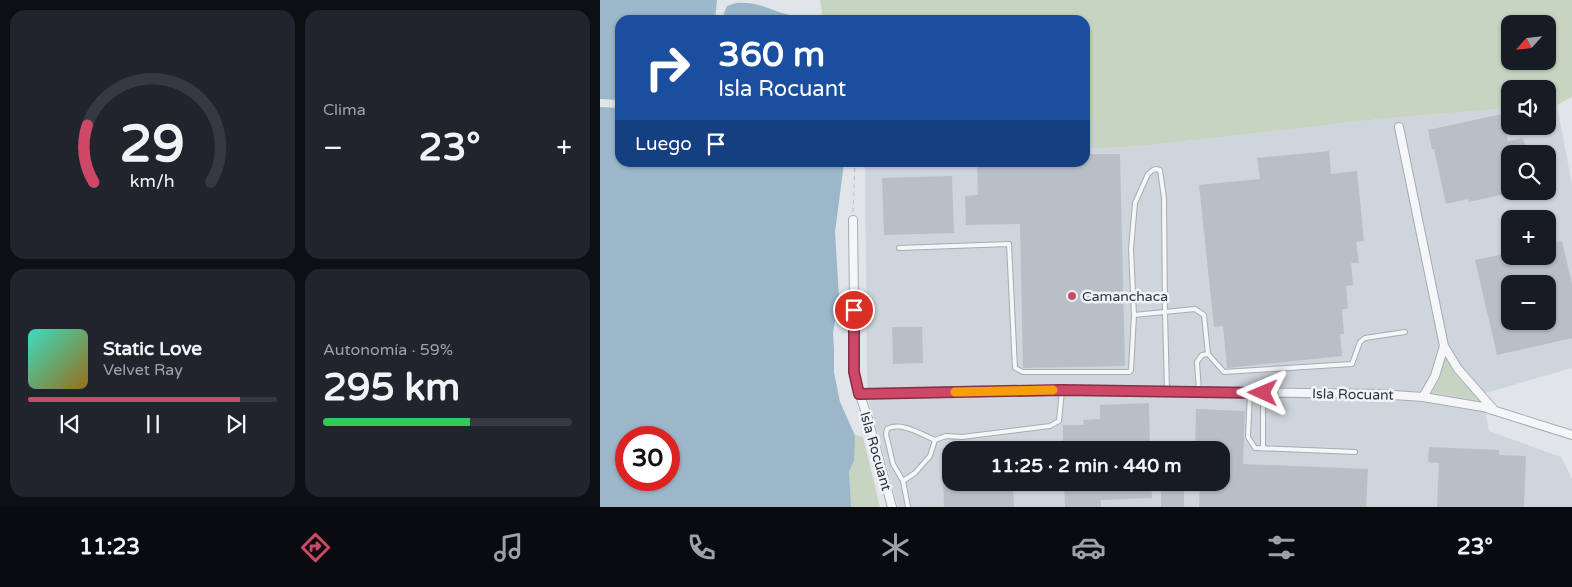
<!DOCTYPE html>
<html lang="es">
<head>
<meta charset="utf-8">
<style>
  body { margin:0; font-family:"Varela Round",sans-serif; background:#20242c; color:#f1f3f6; height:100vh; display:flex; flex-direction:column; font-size:19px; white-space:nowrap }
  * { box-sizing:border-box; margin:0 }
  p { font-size:16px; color:#9ea1a6 }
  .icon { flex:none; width:28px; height:28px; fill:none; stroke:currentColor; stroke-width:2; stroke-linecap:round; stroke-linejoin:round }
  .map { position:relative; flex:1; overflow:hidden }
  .side { display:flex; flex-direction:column; gap:10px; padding:10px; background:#0d0f14; width:600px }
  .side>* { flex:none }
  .banner { position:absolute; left:15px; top:15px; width:475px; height:152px; border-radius:15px; box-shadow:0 1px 4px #0004; background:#1a4fa0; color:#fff; overflow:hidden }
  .needle { width:32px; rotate:243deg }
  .fabs { position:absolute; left:901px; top:15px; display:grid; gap:10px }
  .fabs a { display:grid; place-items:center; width:55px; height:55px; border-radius:10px; background:#171b24; box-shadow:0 1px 4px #0004; font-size:25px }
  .speed { position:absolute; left:15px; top:426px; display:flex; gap:10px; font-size:25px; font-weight:700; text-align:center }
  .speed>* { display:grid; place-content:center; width:65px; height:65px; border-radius:50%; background:#171b24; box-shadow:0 1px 4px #0004; line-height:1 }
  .speed .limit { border:8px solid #d22; background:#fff; color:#111 }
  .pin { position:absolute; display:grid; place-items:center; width:42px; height:42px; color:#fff; margin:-21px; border:2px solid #fff; border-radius:50%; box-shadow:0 1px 5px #0007 }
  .me { position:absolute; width:55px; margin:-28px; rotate:271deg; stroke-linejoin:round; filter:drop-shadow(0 0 4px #0008) }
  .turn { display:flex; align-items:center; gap:18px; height:105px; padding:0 20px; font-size:22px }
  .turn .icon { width:65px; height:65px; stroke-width:2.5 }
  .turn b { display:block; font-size:35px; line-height:42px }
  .then { display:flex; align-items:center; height:48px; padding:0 20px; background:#0003; gap:10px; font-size:19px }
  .big { font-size:38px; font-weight:800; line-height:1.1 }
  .side .tile { flex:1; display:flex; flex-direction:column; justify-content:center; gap:8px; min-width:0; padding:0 18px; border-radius:15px; background:#20242c }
  .side .dial { align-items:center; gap:0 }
  .dial svg { height:130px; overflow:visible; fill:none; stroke:#363941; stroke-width:7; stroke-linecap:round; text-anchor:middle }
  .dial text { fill:#f1f3f6; stroke:none }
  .song { display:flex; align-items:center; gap:15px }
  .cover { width:60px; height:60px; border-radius:8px; background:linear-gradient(135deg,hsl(170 70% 55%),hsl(40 70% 35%)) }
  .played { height:5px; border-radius:2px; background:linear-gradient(90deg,#ce4767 85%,#363941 85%) }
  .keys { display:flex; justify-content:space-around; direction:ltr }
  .heat { display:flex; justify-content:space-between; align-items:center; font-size:28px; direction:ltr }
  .charge { height:8px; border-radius:4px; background:linear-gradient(90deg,#34c759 59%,#363941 0) }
  .side .tiles { flex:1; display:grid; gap:10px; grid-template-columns:repeat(2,1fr) }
  .trip { position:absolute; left:342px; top:441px; width:288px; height:50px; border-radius:15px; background:#171b24; box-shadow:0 1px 4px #0004; font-weight:800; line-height:50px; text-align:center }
  .dock { display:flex; height:80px; justify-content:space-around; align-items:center; background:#090b0e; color:#9ea1a6 }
  .dock .icon { width:35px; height:35px }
  .dock .current { color:#ce4767 }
  .dock b { font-size:22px; color:#f1f3f6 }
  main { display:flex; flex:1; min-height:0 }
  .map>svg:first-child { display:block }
  .built { fill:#cfd5dc; fill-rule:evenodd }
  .green { fill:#c8d4c2; fill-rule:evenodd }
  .water { fill:#9cb6ca; fill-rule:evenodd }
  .building { fill:#b8bfc7; fill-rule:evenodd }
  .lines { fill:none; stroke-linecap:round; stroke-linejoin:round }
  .lane-casing { stroke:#a6acb4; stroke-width:6 }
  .street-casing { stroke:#a6acb4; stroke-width:10 }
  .path { stroke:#bbc0c5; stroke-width:1; stroke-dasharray:4 4; stroke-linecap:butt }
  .lane { stroke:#f4f6f8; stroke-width:4 }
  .street { stroke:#f4f6f8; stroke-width:8 }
  .route-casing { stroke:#862e43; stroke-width:12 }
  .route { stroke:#ce4767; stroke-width:9 }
  .slow { stroke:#f59e0b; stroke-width:9 }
  .poi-dot { fill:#ce4767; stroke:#f1f4f7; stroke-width:2 }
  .labels { text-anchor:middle; stroke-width:5; stroke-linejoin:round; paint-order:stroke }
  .poi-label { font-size:14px; fill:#293442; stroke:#f1f4f7; text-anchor:start }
  .street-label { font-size:14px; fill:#293442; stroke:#f1f4f7 }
</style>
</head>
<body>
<main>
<section class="side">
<div class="tiles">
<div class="tile dial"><svg viewBox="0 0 100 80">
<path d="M14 69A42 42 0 1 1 86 69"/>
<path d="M14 69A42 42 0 0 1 10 34" stroke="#ce4767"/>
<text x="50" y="56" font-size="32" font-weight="700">29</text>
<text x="50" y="72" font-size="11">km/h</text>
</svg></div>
<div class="tile"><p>Clima</p>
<div class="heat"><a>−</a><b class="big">23°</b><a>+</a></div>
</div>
<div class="tile">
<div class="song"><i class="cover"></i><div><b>Static Love</b><p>Velvet Ray</p></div></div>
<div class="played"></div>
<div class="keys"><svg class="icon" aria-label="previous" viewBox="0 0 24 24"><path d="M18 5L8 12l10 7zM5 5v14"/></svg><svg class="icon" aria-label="pause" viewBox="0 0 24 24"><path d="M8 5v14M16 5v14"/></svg><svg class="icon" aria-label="next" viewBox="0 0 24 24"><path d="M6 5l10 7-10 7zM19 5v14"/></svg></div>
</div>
<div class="tile"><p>Autonomía · 59%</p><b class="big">295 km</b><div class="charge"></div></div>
</div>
</section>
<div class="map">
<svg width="972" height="507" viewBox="0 0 972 507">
  <rect width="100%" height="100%" fill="#e1e5ea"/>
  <!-- built -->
  <path class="built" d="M948,105h9l15,80v183l-90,26 7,37 72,26 11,22v28h-674l-28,-102 -3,-23 -2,-219 220,-1v-13l58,-3 237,-27 130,-11v18h38zM910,154h38v37h-38zM910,219h38v37h-38zM910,284h38v37h-38zM351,450h270v32h-270z"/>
  <!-- green -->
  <path class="green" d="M220,0h752v97l-15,8h-9v-16h-38v19l-130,11 -237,27 -58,3v-129h-262zM910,24h38v37h-38z
    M844,357l13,20 23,23 -47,-8 8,-15z
    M240,402l15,33 8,2 17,70h-79z"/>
  <!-- water -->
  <path class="water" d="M0,0h117l-2,20h-95v80l-20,-1z
    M136,3c18,-1 27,3 43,9 8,3 16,3 23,8h-79l1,-7 3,-7z
    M0,107l20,1v54l224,1 -9,69 4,65 -6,36 1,17v22l6,30 15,34 -1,25 -5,10 2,36h-251zM26,438h43v42h-43z"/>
  <!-- building -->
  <path class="building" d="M902,114l6,27 15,-3 3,10 13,-3 2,9h-31v37l4,1 -45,10 -1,-3 -22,5 -12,-55h-2l-4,-19z
    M729,151l2,23 26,-3 7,70 -8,1 3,21h-8l2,22 -7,1 2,23h-6l2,25h-4l2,22 -115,12 -4,-42 -9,1 -15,-142 61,-6 -3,-21z
    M485,154h35l5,212 -102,2 -3,-144 -54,1 -1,-29 13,-1 -1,-33h108z
    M352,176l2,57 -70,2 -2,-57z
    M962,241l10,43v54l-75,17 -22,-95 35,-7v3h38v-12zM910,284h38v37h-38z
    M292,327h30l1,36 -30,1z
    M549,403l1,47h-87v-25h21l-1,-5 17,-1v-14z
    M596,409l49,2 -2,53 125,5 -2,38h-167l1,-25h21v-32l-26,-1z
    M412,447v3h-61v32h62l1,25h-70l-2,-59z
    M829,447l70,3v5l27,1 -2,51h-87l2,-44 -11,-1z
    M464,482h87l1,16 -51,2v7h-36z
    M561,482h23v25h-23z"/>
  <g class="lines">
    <!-- lane casing -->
    <g class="lane-casing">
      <path id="lane" d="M299,248l110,-4 6,124 8,4h106l2,-2 3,-55 -3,-66 4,-46 13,-29 5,-4 3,-1 4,1 4,28 1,115 2,78
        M534,315l61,-6 9,6 4,39
        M599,392l-2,-30 5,-7 6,-1 16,18 128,-8 8,-22 5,-4 40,-6
        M650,392l-2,45 7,11 100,4
        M663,393v54
        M303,481l12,-8 15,-17 5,-16
        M308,507l-5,-26 -10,-17 -7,-30 1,-5c13,-8 34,5 48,11l11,-4 16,1 88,-11 9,-5 3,-31"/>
    </g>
    <!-- street casing -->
    <g class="street-casing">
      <path id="street" d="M799,127l45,219 14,23 36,41
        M253,220l2,160 13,39 24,88
        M259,394l203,-4 317,4 44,3 60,10 89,28
        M823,397l12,-21 9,-30"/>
    </g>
    <!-- path -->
    <path class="path" d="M253,212l2,-50"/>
    <!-- lane -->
    <use href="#lane" class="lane"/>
    <!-- street -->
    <use href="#street" class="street"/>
  </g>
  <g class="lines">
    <!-- route casing -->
    <g class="route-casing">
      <path id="route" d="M254,310v62l5,22 203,-4 201,3"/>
    </g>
    <!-- route -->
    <use href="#route" class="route"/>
    <!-- slow -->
    <path class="slow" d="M355,392l98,-2"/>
  </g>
  <!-- markers -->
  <circle class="poi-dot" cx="472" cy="296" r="5"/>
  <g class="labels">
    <!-- poi labels -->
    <g class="poi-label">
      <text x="482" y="301">Camanchaca</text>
    </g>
    <!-- street labels -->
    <g class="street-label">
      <text transform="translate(753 394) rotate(1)" y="5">Isla Rocuant</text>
      <text transform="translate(276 451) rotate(74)" y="5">Isla Rocuant</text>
    </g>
  </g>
</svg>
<div class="fabs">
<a><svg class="needle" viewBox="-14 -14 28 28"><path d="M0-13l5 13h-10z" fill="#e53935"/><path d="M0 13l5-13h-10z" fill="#9ea1a6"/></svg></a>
<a><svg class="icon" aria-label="sound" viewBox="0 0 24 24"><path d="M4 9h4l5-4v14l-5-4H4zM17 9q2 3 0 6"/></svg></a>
<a><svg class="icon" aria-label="search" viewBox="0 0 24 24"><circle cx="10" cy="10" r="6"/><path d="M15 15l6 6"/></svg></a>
<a>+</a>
<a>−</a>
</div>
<div class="speed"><div class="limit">30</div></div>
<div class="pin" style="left:254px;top:310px;background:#d93025"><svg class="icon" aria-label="arrive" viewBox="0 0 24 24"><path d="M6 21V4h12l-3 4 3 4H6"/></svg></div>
<svg class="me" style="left:663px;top:393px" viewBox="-20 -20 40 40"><path d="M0-17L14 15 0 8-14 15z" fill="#ce4767" stroke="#fff" stroke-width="4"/></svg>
<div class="trip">11:25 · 2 min · 440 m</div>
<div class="banner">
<div class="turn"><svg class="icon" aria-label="right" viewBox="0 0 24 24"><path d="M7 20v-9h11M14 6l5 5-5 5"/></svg><div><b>360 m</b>Isla Rocuant</div></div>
<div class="then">Luego<svg class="icon" aria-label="arrive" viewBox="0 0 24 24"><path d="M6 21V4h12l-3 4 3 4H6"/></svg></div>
</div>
</div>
</main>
<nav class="dock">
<b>11:23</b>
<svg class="icon current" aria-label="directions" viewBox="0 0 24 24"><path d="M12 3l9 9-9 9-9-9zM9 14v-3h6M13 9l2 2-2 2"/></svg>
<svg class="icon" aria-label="music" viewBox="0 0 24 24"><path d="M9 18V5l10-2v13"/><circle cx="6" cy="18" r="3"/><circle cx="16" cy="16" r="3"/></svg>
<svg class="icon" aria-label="phone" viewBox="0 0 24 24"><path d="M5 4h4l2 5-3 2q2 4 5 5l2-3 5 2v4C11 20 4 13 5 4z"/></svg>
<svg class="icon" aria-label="climate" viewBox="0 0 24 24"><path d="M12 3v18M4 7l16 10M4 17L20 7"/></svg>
<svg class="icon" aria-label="car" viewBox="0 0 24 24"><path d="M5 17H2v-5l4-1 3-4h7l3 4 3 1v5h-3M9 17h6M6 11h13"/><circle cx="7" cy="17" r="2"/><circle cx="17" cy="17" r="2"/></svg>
<svg class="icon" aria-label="filters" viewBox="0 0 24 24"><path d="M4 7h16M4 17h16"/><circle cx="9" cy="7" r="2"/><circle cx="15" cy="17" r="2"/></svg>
<b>23°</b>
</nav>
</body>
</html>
